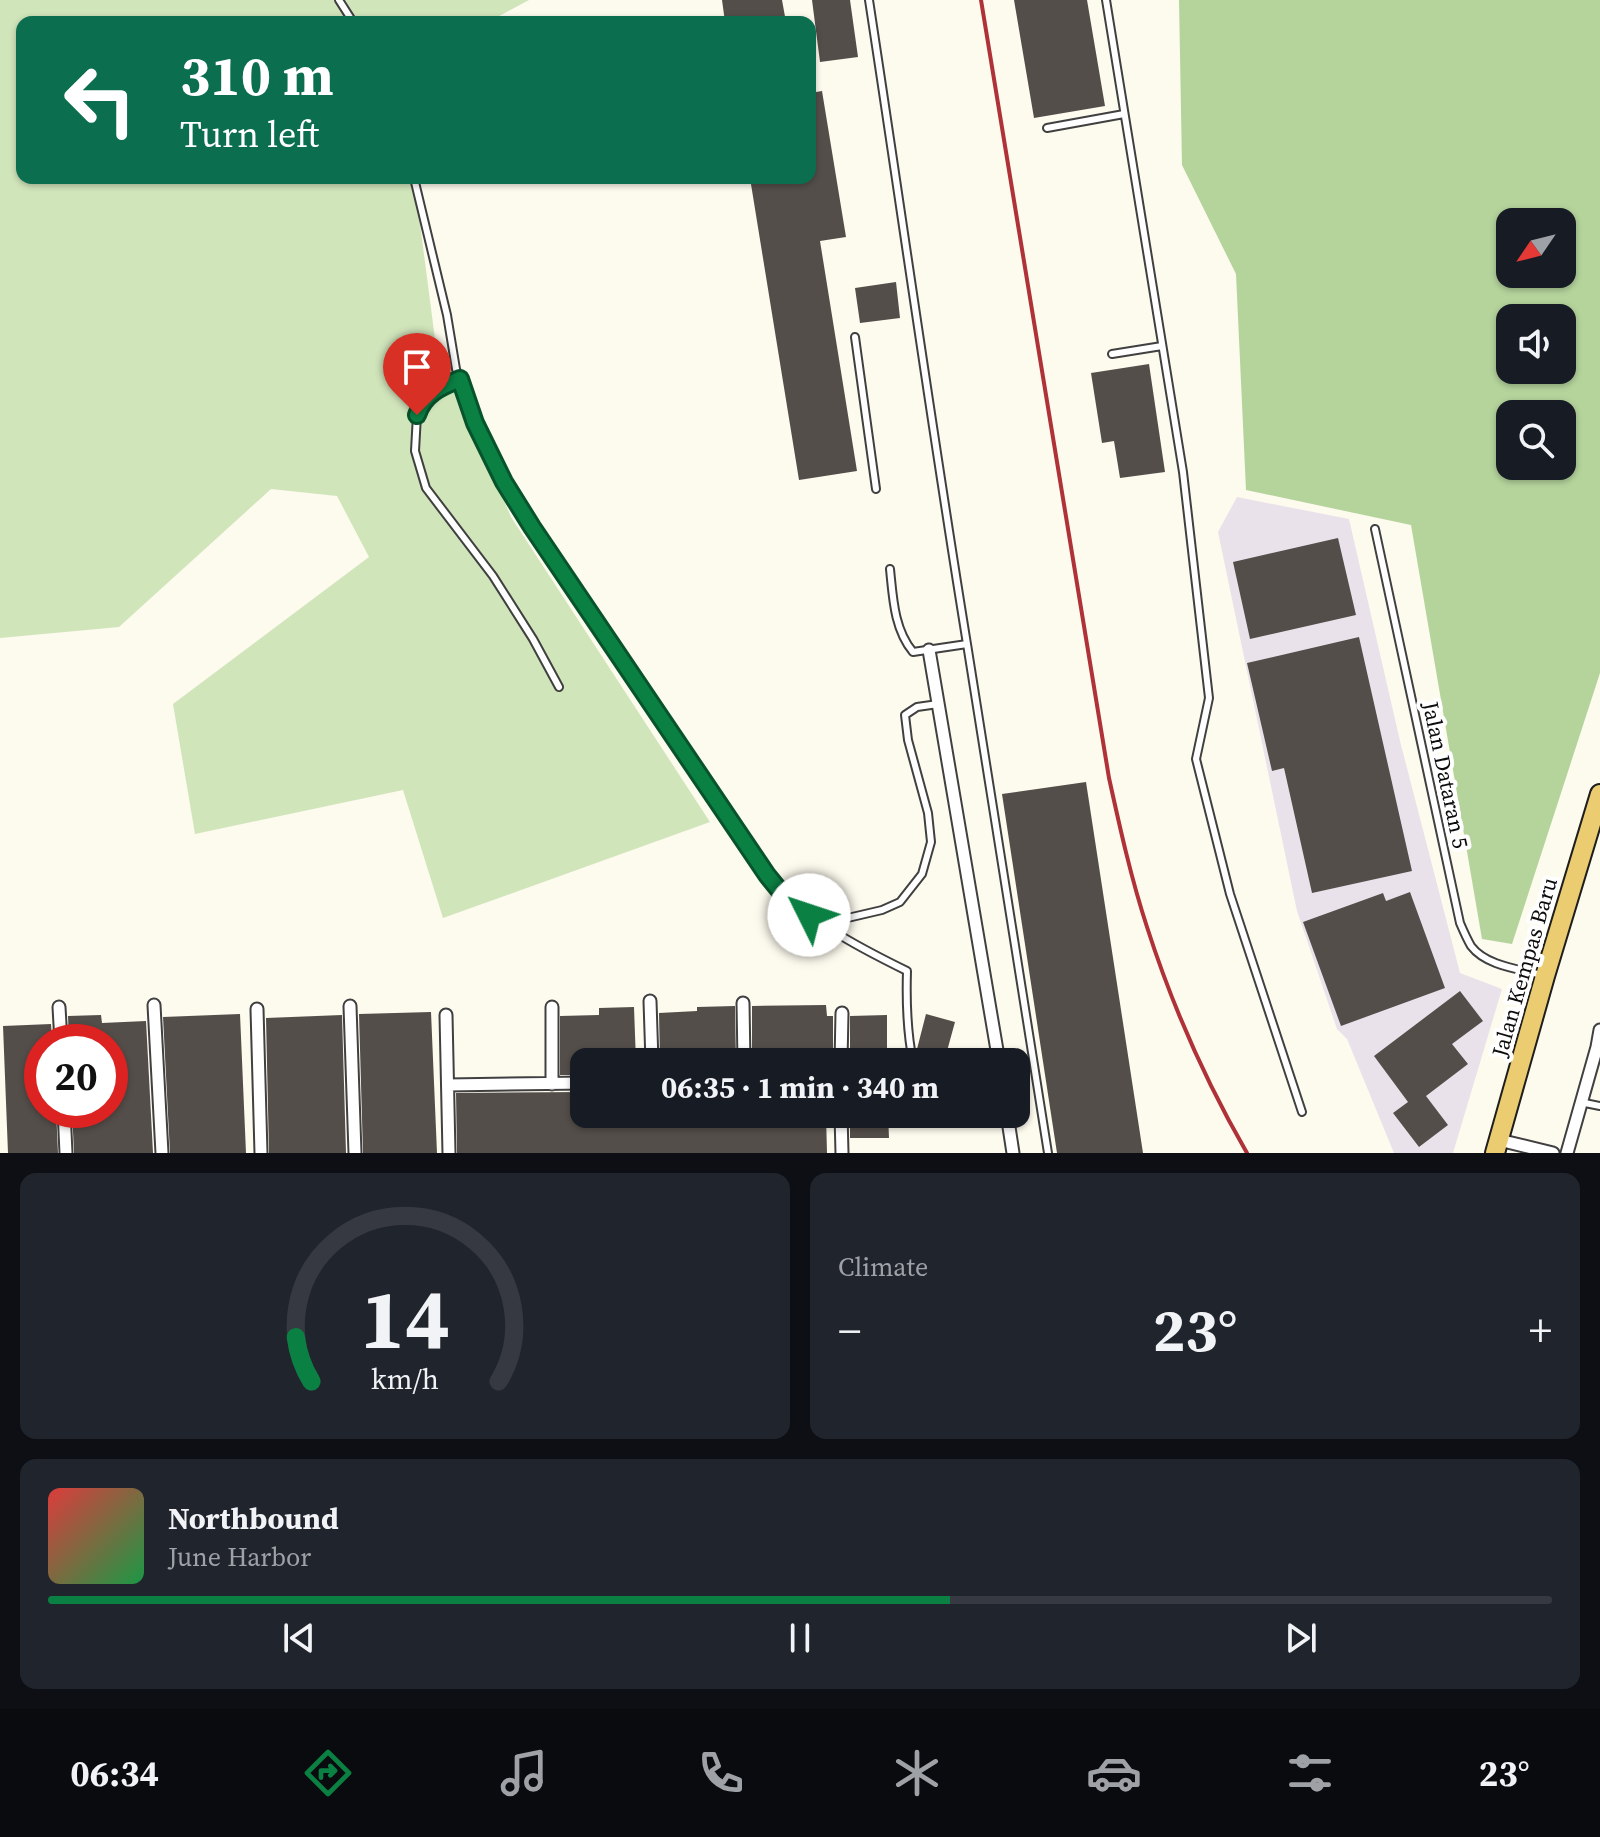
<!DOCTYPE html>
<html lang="en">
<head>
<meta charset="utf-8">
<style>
  body { margin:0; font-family:"Source Serif 4",serif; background:#20242c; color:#f1f3f6; height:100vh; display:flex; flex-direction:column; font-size:30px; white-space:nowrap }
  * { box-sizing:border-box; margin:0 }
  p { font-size:26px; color:#9ea1a6 }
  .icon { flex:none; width:44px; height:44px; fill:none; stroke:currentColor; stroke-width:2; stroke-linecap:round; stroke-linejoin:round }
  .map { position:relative; height:1153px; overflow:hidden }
  .sheet { display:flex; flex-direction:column; gap:20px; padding:20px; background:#0d0f14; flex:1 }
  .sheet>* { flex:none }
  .hud { position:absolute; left:16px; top:16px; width:800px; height:168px; border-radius:16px; box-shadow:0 2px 6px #0004; background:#0b6e4f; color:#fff; overflow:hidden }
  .needle { width:52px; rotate:235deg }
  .tools { position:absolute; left:1496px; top:208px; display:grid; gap:16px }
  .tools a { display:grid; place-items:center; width:80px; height:80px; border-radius:16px; background:#171b24; box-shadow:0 2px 6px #0004; font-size:40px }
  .speed { position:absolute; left:24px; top:1024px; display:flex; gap:16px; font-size:40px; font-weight:700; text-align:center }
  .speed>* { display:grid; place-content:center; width:104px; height:104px; border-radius:50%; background:#171b24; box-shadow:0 2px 6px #0004; line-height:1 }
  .speed .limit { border:12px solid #d22; background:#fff; color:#111 }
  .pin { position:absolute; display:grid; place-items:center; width:68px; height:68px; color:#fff; margin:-82px -34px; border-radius:50% 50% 50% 0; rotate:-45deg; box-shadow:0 0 8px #0007 }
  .pin .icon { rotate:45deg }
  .me { position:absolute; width:88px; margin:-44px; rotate:311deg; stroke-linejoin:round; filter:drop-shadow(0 0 6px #0008) }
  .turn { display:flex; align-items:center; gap:28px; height:168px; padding:0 32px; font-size:36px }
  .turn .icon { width:104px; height:104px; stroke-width:2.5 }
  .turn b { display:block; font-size:56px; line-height:68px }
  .big { font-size:60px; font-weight:700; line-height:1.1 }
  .sheet .card { flex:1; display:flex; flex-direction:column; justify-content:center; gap:12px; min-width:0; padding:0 28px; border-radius:16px; background:#20242c }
  .sheet .dial { align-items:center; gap:0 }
  .dial svg { height:208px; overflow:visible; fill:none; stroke:#363941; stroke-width:7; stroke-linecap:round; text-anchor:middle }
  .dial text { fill:#f1f3f6; stroke:none }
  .song { display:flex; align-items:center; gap:24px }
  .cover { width:96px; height:96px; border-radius:12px; background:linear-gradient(135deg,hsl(0 70% 55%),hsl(140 70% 35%)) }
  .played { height:8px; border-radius:4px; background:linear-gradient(90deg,#0b8043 60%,#363941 60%) }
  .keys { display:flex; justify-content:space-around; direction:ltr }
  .heat { display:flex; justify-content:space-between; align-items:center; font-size:44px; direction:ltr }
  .sheet .tiles { flex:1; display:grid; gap:20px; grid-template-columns:1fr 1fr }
  .card:last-child { grid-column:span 2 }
  .trip { position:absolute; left:570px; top:1048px; width:460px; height:80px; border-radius:16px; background:#171b24; box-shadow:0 2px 6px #0004; font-weight:700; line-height:80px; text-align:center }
  .tabs { display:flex; height:128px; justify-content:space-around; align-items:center; background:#090b0e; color:#9ea1a6 }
  .tabs .icon { width:56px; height:56px }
  .tabs .selected { color:#0b8043 }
  .tabs b { font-size:36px; color:#f1f3f6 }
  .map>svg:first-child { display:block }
  .industrial { fill:#eae2eb }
  .green { fill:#d1e5bb }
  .forest { fill:#b5d49c; fill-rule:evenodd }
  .building { fill:#544e4a }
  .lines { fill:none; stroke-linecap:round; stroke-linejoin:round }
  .service-casing { stroke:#404040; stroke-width:10 }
  .minor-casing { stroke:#404040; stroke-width:15 }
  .primary-casing { stroke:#1e1e1e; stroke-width:22 }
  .service { stroke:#fff; stroke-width:6 }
  .minor { stroke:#fff; stroke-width:11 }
  .primary { stroke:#ebcc70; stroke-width:18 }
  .rail { stroke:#af3239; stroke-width:4 }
  .route-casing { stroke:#07532c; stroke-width:20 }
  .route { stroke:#0b8043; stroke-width:14 }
  .labels { text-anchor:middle; stroke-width:8; stroke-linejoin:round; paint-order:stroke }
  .street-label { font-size:22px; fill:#0d0d0d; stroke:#fff }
</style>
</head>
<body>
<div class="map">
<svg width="1600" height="1153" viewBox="0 0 1600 1153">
  <rect width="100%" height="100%" fill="#fdfaee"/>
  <!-- industrial -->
  <path class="industrial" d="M1237,497l112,22 51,222 60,232 42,16 -49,164h-59l-47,-114 -10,-10 -40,-118 -79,-379z"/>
  <!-- green -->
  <path class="green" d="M0,0h529l-41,22h-466v156h392l21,161 76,178 199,305 -267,96 -40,-128 -208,44 -22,-130 196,-147 -32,-61 -66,-7 -152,138 -119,11z"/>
  <!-- forest -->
  <path class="forest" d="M1179,0h421v673l-88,271 -30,-5 -71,-414 -165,-35 -10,-216 -54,-109zM1510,222h52v52h-52zM1510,318h52v52h-52zM1510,414h52v52h-52z"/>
  <!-- building -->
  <path class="building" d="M722,0h60l4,22h-61z
    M812,0h38l8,57 -38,5z
    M1014,0h73l18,106 -71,12z
    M822,91l24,146 -26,4 37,230 -58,9 -49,-302h60v-85z
    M896,282l4,36 -40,5 -5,-35z
    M1149,364l16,108 -45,6 -6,-37 -12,2 -11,-70z
    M1338,538l18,77 -106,24 -17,-77z
    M1359,637l53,234 -100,22 -28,-125 -12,3 -25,-108z
    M1086,782l57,371h-86l-55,-359z
    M1410,892l35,96 -104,38 -38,-104 80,-29 3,8z
    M1460,991l23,30 -31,23 16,20 -42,32 22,29 -29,22 -26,-34 15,-11 -34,-46z
    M826,1005l1,11h6v46h-81v-56z
    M735,1006l1,56h-76l-1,-49 38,-2v-4z
    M634,1007l2,55h-52v13h-24v-59l39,-1v-7z
    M431,1012l6,141h-74l-4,-139z
    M240,1014l6,139h-76l-7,-136z
    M926,1014l29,8 -11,40h-11l-15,-4 -1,-9z
    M101,1015l1,8 44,-2 7,132h-79l-2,-43h43l-2,-41 -1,-27h-43l-1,-26z
    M342,1015l4,138h-77l-3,-135z
    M887,1015v47h-37v-46z
    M51,1024l1,18h-10v68h14l2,43h-50l-5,-127z
    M584,1092v22h242l1,39h-370l-1,-60z
    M850,1114h38l1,24h-39z"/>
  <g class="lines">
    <!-- service casing -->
    <g class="service-casing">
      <path id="service" d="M339,0l14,22
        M869,0c33,215 63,430 98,644l-54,8c-19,-23 -20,-54 -23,-83
        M1106,0l77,472 26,226 -13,61 34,135 72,218
        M1047,128l77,-14
        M414,178l33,137 9,54 19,54 29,59 129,196 134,197c37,44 89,71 140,96 -1,31 0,61 6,91
        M855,337l21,152
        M1112,354l50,-8
        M460,379l-24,10 -15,14 -4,12 -2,36 11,37 67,88 40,63 26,48
        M1375,529l85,394c3,7 7,16 11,23 15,20 48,23 71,29
        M967,644l81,509
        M822,924l60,-14 18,-8 22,-28 9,-32 -3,-29 -20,-73 -3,-25 12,-8 21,-3
        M1580,1102l20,4"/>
    </g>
    <!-- minor casing -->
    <g class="minor-casing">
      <path id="minor" d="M929,650l70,412
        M650,1001l2,61
        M743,1003l1,59
        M154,1005l8,148
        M350,1006l5,147
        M59,1007l2,35
        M552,1007v77
        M257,1009l4,144
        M446,1015l3,138
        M841,1062l1,-49
        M448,1085l136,-2
        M64,1110l2,43
        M841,1114l1,39
        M1007,1114l6,39
        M1499,1140l54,13
        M1567,1153l30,-106 3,-17"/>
    </g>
    <!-- primary casing -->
    <g class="primary-casing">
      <path id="primary" d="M1495,1153l50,-177 55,-182"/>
    </g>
    <!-- service -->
    <use href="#service" class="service"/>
    <!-- minor -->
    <use href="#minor" class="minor"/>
    <!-- primary -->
    <use href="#primary" class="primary"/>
    <!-- rail -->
    <path class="rail" d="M981,0l128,778c11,50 22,100 38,149 25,78 59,155 100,226"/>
  </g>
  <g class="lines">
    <!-- route casing -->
    <g class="route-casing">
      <path id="route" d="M417,415c7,-21 23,-28 43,-36l15,44 29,59 28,45 235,348 13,16 29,24"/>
    </g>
    <!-- route -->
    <use href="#route" class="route"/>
  </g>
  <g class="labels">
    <!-- street labels -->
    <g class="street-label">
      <text transform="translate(1446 775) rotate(78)" y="8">Jalan Dataran 5</text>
      <text transform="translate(1524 967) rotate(-74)" y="8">Jalan Kempas Baru</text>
    </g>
  </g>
</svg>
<div class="tools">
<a><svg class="needle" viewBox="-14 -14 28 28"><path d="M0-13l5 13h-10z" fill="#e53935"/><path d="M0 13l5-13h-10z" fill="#9ea1a6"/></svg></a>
<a><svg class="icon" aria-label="sound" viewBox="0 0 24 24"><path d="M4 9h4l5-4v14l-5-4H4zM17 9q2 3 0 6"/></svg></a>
<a><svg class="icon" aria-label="search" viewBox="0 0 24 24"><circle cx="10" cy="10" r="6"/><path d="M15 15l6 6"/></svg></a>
</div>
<div class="speed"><div class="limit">20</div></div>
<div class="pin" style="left:417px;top:415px;background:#d93025"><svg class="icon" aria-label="arrive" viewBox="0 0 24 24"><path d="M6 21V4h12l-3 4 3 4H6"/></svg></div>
<svg class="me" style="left:809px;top:915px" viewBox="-20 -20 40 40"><circle r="19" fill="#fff"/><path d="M0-13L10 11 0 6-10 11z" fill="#0b8043"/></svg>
<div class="trip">06:35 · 1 min · 340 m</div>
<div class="hud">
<div class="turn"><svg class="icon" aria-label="left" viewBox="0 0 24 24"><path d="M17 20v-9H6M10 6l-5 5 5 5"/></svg><div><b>310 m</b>Turn left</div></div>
</div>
</div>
<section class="sheet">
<div class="tiles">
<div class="card dial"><svg viewBox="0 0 100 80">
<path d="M14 69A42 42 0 1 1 86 69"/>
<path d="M14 69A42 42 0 0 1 8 52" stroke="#0b8043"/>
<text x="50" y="56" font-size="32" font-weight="700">14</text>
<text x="50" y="72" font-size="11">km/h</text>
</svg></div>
<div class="card"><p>Climate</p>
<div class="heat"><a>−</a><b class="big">23°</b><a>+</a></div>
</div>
<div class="card">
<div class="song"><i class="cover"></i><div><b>Northbound</b><p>June Harbor</p></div></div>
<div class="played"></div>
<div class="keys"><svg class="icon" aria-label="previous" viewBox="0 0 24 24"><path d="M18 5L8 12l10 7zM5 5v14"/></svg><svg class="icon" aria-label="pause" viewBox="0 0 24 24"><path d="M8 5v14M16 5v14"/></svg><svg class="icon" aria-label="next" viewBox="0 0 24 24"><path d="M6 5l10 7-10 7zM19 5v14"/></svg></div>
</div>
</div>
</section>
<nav class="tabs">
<b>06:34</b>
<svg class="icon selected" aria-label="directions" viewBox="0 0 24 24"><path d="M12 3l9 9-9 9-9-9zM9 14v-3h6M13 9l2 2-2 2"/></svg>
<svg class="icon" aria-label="music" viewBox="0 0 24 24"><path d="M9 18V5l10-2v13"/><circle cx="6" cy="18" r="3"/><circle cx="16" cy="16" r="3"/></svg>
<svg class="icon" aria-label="phone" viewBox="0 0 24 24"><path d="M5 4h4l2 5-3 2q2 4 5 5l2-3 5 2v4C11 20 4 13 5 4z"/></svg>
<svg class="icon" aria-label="climate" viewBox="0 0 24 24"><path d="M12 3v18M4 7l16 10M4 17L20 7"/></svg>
<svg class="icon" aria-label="car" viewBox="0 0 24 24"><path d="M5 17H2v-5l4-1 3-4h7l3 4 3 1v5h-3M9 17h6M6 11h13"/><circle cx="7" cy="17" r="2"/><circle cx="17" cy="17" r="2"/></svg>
<svg class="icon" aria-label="filters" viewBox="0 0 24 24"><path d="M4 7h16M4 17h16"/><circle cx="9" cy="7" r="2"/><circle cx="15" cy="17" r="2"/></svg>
<b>23°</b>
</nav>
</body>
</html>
